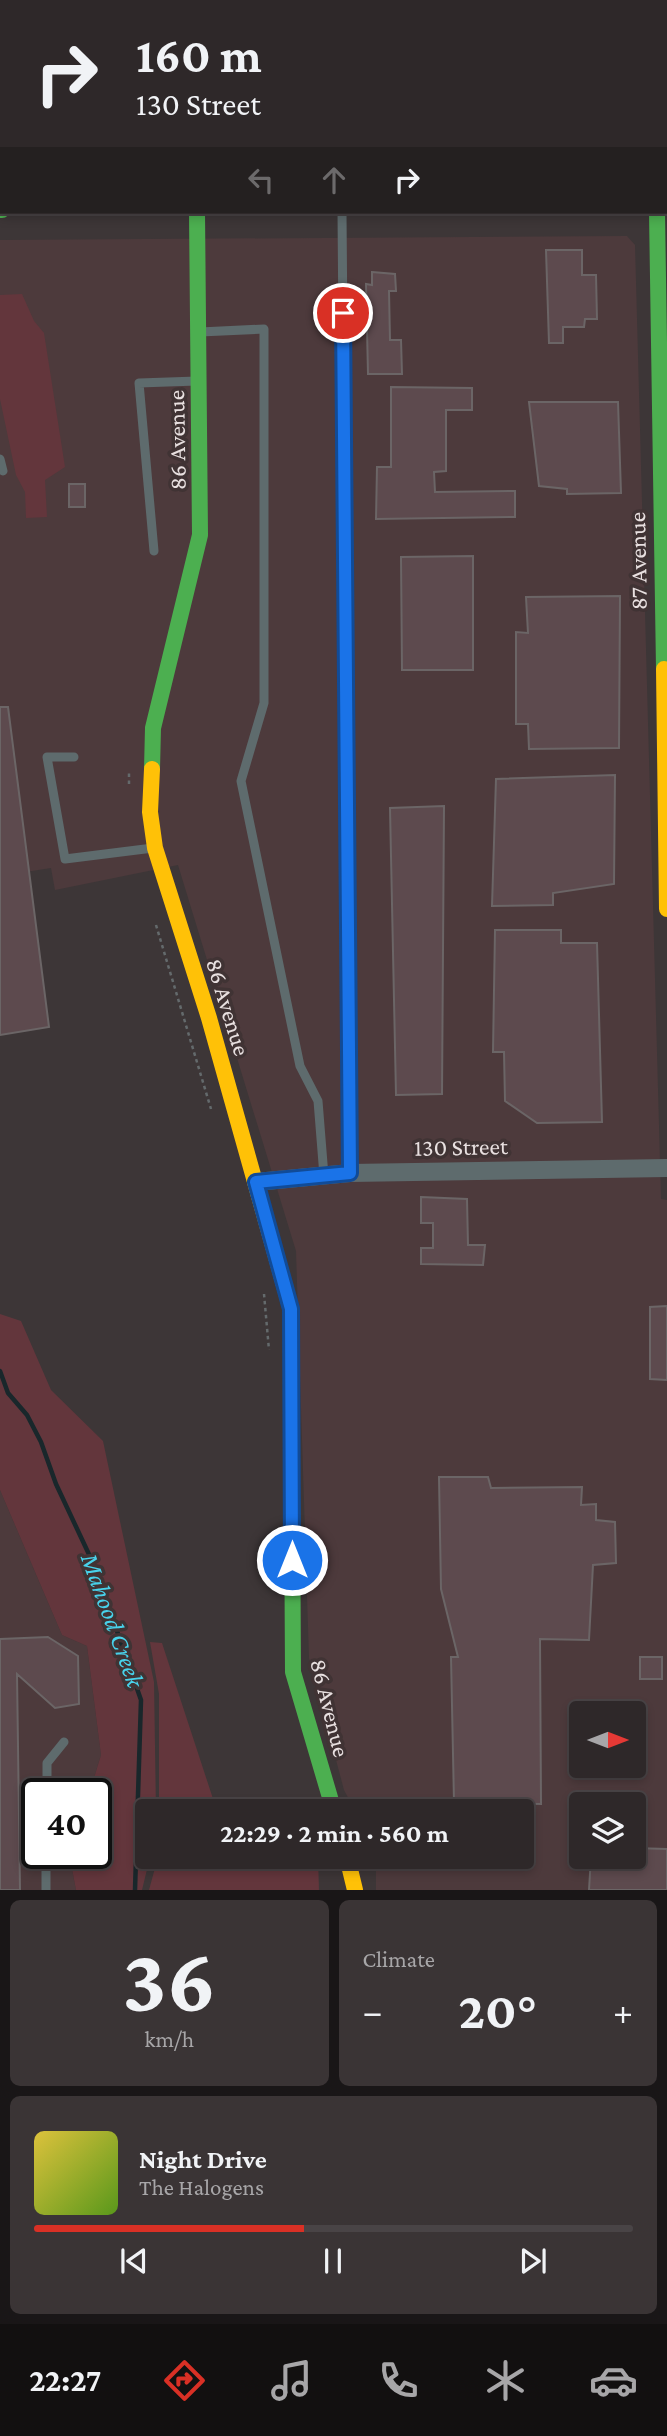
<!DOCTYPE html>
<html lang="en">
<head>
<meta charset="utf-8">
<style>
  body { margin:0; font-family:"Crimson Pro",serif; background:#3a3435; color:#f1f3f6; height:100vh; display:flex; flex-direction:column; font-size:26px; white-space:nowrap }
  * { box-sizing:border-box; margin:0 }
  p { font-size:23px; color:#a7a6a8 }
  .icon { flex:none; width:38px; height:38px; fill:none; stroke:currentColor; stroke-width:2; stroke-linecap:round; stroke-linejoin:round }
  .map { position:relative; height:1890px; overflow:hidden }
  .sheet { display:flex; flex-direction:column; gap:10px; padding:10px; background:#191617; flex:1 }
  .sheet>* { flex:none }
  .guide { position:absolute; left:0px; top:0px; width:668px; height:214px; box-shadow:0 4px 10px #0003,0 0 0 2px #494446; background:#2e2829; color:#f1f3f6; overflow:hidden }
  .needle { width:46px; rotate:90deg }
  .tools { position:absolute; left:569px; top:1701px; display:grid; gap:14px }
  .tools a { display:grid; place-items:center; width:77px; height:77px; border-radius:7px; background:#2e2829; box-shadow:0 4px 10px #0003,0 0 0 2px #494446; font-size:35px }
  .speed { position:absolute; left:21px; top:1778px; display:flex; gap:14px; font-size:35px; font-weight:700; text-align:center }
  .speed>* { display:grid; place-content:center; width:91px; height:91px; border-radius:50%; background:#2e2829; box-shadow:0 4px 10px #0003,0 0 0 2px #494446; line-height:1 }
  .speed .limit { border:4px solid #111; border-radius:10px; background:#fff; color:#111 }
  .pin { position:absolute; display:grid; place-items:center; width:60px; height:60px; color:#fff; margin:-30px; border:4px solid #fff; border-radius:50%; box-shadow:0 2px 7px #0007 }
  .me { position:absolute; width:77px; margin:-38px; rotate:0deg; stroke-linejoin:round; filter:drop-shadow(0 0 5px #0008) }
  .turn { display:flex; align-items:center; gap:24px; height:147px; padding:0 21px; font-size:32px }
  .turn .icon { width:91px; height:91px; stroke-width:2.5 }
  .turn b { display:block; font-size:49px; line-height:60px }
  .lanes { display:flex; align-items:center; height:66px; padding:0 21px; background:#0003; justify-content:center; gap:35px; direction:ltr }
  .lanes .off { opacity:.35 }
  .big { font-size:52px; font-weight:700; line-height:1.1 }
  .sheet .tile { flex:1; display:flex; flex-direction:column; justify-content:center; gap:10px; min-width:0; padding:0 24px; border-radius:10px; background:#3a3435 }
  .sheet .dial { align-items:center; gap:0 }
  .dial b { font-size:91px; line-height:1 }
  .song { display:flex; align-items:center; gap:21px }
  .cover { width:84px; height:84px; border-radius:10px; background:linear-gradient(135deg,hsl(50 70% 55%),hsl(90 70% 35%)) }
  .played { height:7px; border-radius:4px; background:linear-gradient(90deg,#d93025 45%,#494446 45%) }
  .keys { display:flex; justify-content:space-around; direction:ltr }
  .heat { display:flex; justify-content:space-between; align-items:center; font-size:38px; direction:ltr }
  .sheet .tiles { flex:1; display:grid; gap:10px; grid-template-columns:1fr 1fr }
  .tile:last-child { grid-column:span 2 }
  .trip { position:absolute; left:135px; top:1799px; width:399px; height:70px; border-radius:7px; background:#2e2829; box-shadow:0 4px 10px #0003,0 0 0 2px #494446; font-weight:700; line-height:70px; text-align:center }
  .dock { display:flex; height:112px; justify-content:space-around; align-items:center; background:#121010; color:#a7a6a8 }
  .dock .icon { width:49px; height:49px }
  .dock .selected { color:#d93025 }
  .dock b { font-size:32px; color:#f1f3f6 }
  .map>svg:first-child { display:block }
  .built { fill:#4d3a3c; fill-rule:evenodd }
  .green { fill:#63363c }
  .lines { fill:none; stroke-linecap:round; stroke-linejoin:round }
  .stream { stroke:#19272b; stroke-width:4.5 }
  .building { fill:#5d4a4e; stroke:#6b6566; stroke-width:2 }
  .path { stroke:#646a6c; stroke-width:2.5; stroke-dasharray:3.5 3.5; stroke-linecap:butt }
  .lane { stroke:#5e6b6d; stroke-width:9 }
  .street { stroke:#5e6b6d; stroke-width:18 }
  .fast { stroke:#4caf50; stroke-width:16 }
  .slow { stroke:#ffc107; stroke-width:16 }
  .route-casing { stroke:#114b97; stroke-width:18 }
  .route { stroke:#1a73e8; stroke-width:12 }
  .labels { text-anchor:middle; stroke-width:7; stroke-linejoin:round; paint-order:stroke }
  .street-label { font-size:24px; fill:#e8e0e0; stroke:#403334 }
  .water-label { font-size:26px; font-style:italic; fill:#48d2eb; stroke:#403334 }
</style>
</head>
<body>
<div class="map">
<svg width="667" height="1890" viewBox="0 0 667 1890">
  <rect width="100%" height="100%" fill="#3d3637"/>
  <!-- built -->
  <path class="built" d="M627,236l8,9 26,954 6,1v690h-291v-33h146v-46h-167l-11,-21 -35,-132 -13,-407 -118,-386 -123,25 -4,-22 -51,8v-636zM581,1713h53v53h-53zM581,1804h53v53h-53z
    M0,1490l62,145 25,11 14,109 -12,39h-52v59h32l7,37h-76z"/>
  <!-- green -->
  <path class="green" d="M0,0h279v2h-277l-2,165z
    M285,0h382v155v-153z
    M22,294l12,27 10,12 21,134 -20,13 2,37 -21,1 -1,-26 -9,-17 -16,-76v-104z
    M0,1314l21,7 30,69 52,51 51,241 2,129h-9v46h3l-8,33h-66l-7,-37h27v-59h-7l12,-39 -14,-109 -25,-11 -62,-145z
    M150,1642l12,1 55,168h-58v-117z
    M158,1857h160l1,33h-170z"/>
  <g class="lines">
    <!-- stream -->
    <path class="stream" d="M0,1371l8,22 19,22 14,27 15,42 38,81 47,135 -6,190"/>
  </g>
  <!-- building -->
  <path class="building" d="M546,250h36v25h14l1,44h-12l-1,8h-21v16h-14z
    M372,272l23,2 1,17h-7l1,49h11l1,34h-34l-2,-90 6,1z
    M391,387l81,1v22h-26v61l-12,1 1,20 80,-1v26l-139,2 1,-52h14z
    M529,402h89l3,91 -54,1v-5l-28,-3z
    M69,484h16v23h-16z
    M473,556v114h-71l-1,-113z
    M620,596l-1,152 -90,1 -1,-25h-12v-92l12,1 -2,-36z
    M0,707h8l41,320 -49,8z
    M615,775l-1,109 -61,9v12l-61,1 4,-127z
    M444,806l-2,288 -46,1 -6,-287z
    M495,930h66v13h36l5,179 -65,1 -32,-22 -1,-49h-11z
    M421,1197l46,2 1,46h17l-2,20 -62,-1v-16h12v-25h-12z
    M667,1306v74l-17,-1v-72z
    M439,1477h49l3,11 91,-1 -1,18 15,-1v16l19,2 1,41 -23,2 -4,75 -49,-1 1,165 -87,-2 -3,-145h7l-17,-68z
    M48,1637l30,19 1,48 -24,4 -38,-34 3,216h-20v-251z
    M640,1657h22v22h-22z
    M634,1848l33,1v41h-78l2,-33h43z"/>
  <g class="lines">
    <!-- path -->
    <path class="path" d="M129,784v-14
      M156,925l55,184
      M264,1294l5,56"/>
    <!-- lane -->
    <path class="lane" d="M99,0v2
      M342,212l8,961
      M200,332l64,-3v374l-23,78 59,285 18,35 6,75
      M0,459l3,12
      M154,551l-15,-168 58,-2
      M74,757h-27l18,102 88,-11
      M47,1794v-31l17,-21
      M46,1890v-37"/>
    <!-- street -->
    <path class="street" d="M256,1182l94,-9 317,-5"/>
    <!-- fast -->
    <path class="fast" d="M0,210h2
      M657,212l7,457
      M152,769l1,-41 47,-193 -3,-323
      M291,1310l2,362 41,139"/>
    <!-- slow -->
    <path class="slow" d="M664,669l3,240
      M152,769l-2,43 5,36 54,170 82,292
      M347,1857l8,33"/>
  </g>
  <g class="lines">
    <!-- route casing -->
    <g class="route-casing">
      <path id="route" d="M292,1560l-1,-251 -35,-127 94,-9 -7,-860"/>
    </g>
    <!-- route -->
    <use href="#route" class="route"/>
  </g>
  <g class="labels">
    <!-- street labels -->
    <g class="street-label">
      <text transform="translate(177 440) rotate(-91)" y="8">86 Avenue</text>
      <text transform="translate(638 561) rotate(-91)" y="8">87 Avenue</text>
      <text transform="translate(228 1007) rotate(73)" y="8">86 Avenue</text>
      <text transform="translate(461 1147) rotate(-1)" y="8">130 Street</text>
      <text transform="translate(330 1708) rotate(76)" y="8">86 Avenue</text>
    </g>
    <!-- water labels -->
    <g class="water-label">
      <text transform="translate(113 1620) rotate(70)" y="9">Mahood Creek</text>
    </g>
  </g>
</svg>
<div class="tools">
<a><svg class="needle" viewBox="-14 -14 28 28"><path d="M0-13l5 13h-10z" fill="#e53935"/><path d="M0 13l5-13h-10z" fill="#a7a6a8"/></svg></a>
<a><svg class="icon" aria-label="layers" viewBox="0 0 24 24"><path d="M12 4l9 5-9 5-9-5zM3 14l9 5 9-5"/></svg></a>
</div>
<div class="speed"><div class="limit">40</div></div>
<div class="pin" style="left:343px;top:313px;background:#d93025"><svg class="icon" aria-label="arrive" viewBox="0 0 24 24"><path d="M6 21V4h12l-3 4 3 4H6"/></svg></div>
<svg class="me" style="left:292px;top:1560px" viewBox="-20 -20 40 40"><circle r="17" fill="#1a73e8" stroke="#fff" stroke-width="3"/><path d="M0-11L8 9 0 5-8 9z" fill="#fff"/></svg>
<div class="trip">22:29 · 2 min · 560 m</div>
<div class="guide">
<div class="turn"><svg class="icon" aria-label="right" viewBox="0 0 24 24"><path d="M7 20v-9h11M14 6l5 5-5 5"/></svg><div><b>160 m</b>130 Street</div></div>
<div class="lanes"><svg class="icon off" aria-label="left" viewBox="0 0 24 24"><path d="M17 20v-9H6M10 6l-5 5 5 5"/></svg><svg class="icon off" aria-label="ahead" viewBox="0 0 24 24"><path d="M12 20V5M6 11l6-6 6 6"/></svg><svg class="icon" aria-label="right" viewBox="0 0 24 24"><path d="M7 20v-9h11M14 6l5 5-5 5"/></svg></div>
</div>
</div>
<section class="sheet">
<div class="tiles">
<div class="tile dial"><b>36</b><p>km/h</p></div>
<div class="tile"><p>Climate</p>
<div class="heat"><a>−</a><b class="big">20°</b><a>+</a></div>
</div>
<div class="tile">
<div class="song"><i class="cover"></i><div><b>Night Drive</b><p>The Halogens</p></div></div>
<div class="played"></div>
<div class="keys"><svg class="icon" aria-label="previous" viewBox="0 0 24 24"><path d="M18 5L8 12l10 7zM5 5v14"/></svg><svg class="icon" aria-label="pause" viewBox="0 0 24 24"><path d="M8 5v14M16 5v14"/></svg><svg class="icon" aria-label="next" viewBox="0 0 24 24"><path d="M6 5l10 7-10 7zM19 5v14"/></svg></div>
</div>
</div>
</section>
<nav class="dock">
<b>22:27</b>
<svg class="icon selected" aria-label="directions" viewBox="0 0 24 24"><path d="M12 3l9 9-9 9-9-9zM9 14v-3h6M13 9l2 2-2 2"/></svg>
<svg class="icon" aria-label="music" viewBox="0 0 24 24"><path d="M9 18V5l10-2v13"/><circle cx="6" cy="18" r="3"/><circle cx="16" cy="16" r="3"/></svg>
<svg class="icon" aria-label="phone" viewBox="0 0 24 24"><path d="M5 4h4l2 5-3 2q2 4 5 5l2-3 5 2v4C11 20 4 13 5 4z"/></svg>
<svg class="icon" aria-label="climate" viewBox="0 0 24 24"><path d="M12 3v18M4 7l16 10M4 17L20 7"/></svg>
<svg class="icon" aria-label="car" viewBox="0 0 24 24"><path d="M5 17H2v-5l4-1 3-4h7l3 4 3 1v5h-3M9 17h6M6 11h13"/><circle cx="7" cy="17" r="2"/><circle cx="17" cy="17" r="2"/></svg>
</nav>
</body>
</html>
